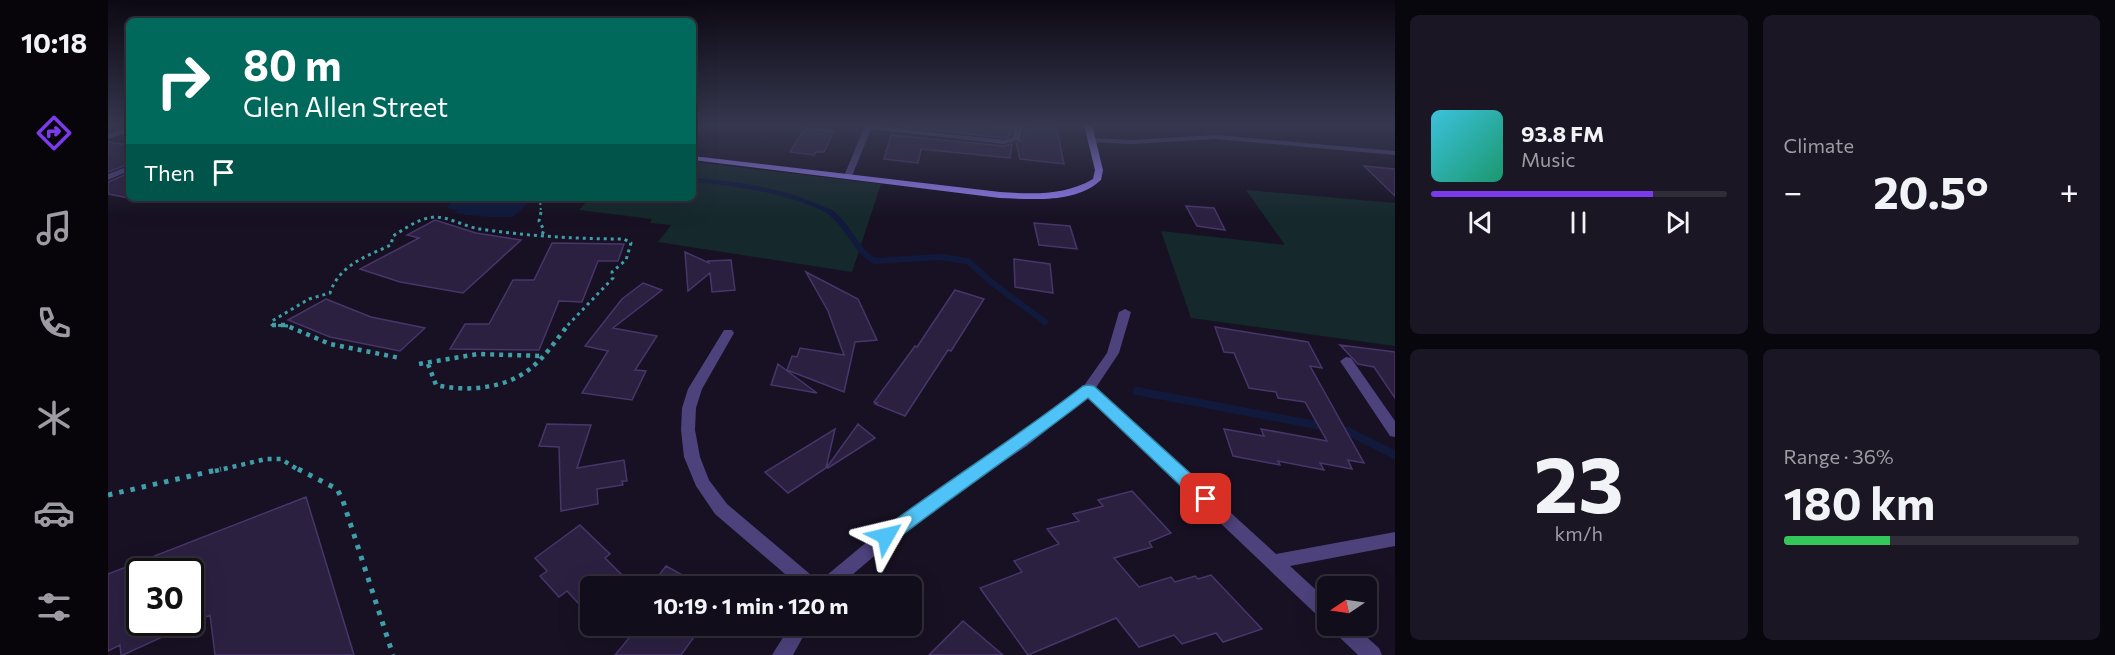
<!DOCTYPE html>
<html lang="en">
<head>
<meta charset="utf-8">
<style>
  body { margin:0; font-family:Commissioner,sans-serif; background:#1a1623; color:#f1f3f6; height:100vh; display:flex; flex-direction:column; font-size:22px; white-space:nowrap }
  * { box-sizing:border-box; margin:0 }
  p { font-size:20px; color:#9c9ca2 }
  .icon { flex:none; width:33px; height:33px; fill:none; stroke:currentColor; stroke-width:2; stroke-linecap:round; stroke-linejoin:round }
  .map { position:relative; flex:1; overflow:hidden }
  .side { display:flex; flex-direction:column; gap:15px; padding:15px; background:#09070e; width:720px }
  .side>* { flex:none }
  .hud { position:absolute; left:18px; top:18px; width:570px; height:183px; border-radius:9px; box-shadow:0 6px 24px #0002,0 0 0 2px #302d39; background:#00695c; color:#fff; overflow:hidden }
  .needle { width:39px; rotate:257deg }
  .buttons { position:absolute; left:1209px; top:576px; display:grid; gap:12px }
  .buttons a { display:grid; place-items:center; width:60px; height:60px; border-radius:9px; background:#110d1a; box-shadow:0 6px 24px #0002,0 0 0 2px #302d39; font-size:30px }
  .speed { position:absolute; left:18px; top:558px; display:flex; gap:12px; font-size:30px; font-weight:700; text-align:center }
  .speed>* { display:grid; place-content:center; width:78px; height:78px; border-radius:50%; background:#110d1a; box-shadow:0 6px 24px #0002,0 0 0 2px #302d39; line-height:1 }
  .speed .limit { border:3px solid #111; border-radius:9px; background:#fff; color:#111 }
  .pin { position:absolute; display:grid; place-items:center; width:51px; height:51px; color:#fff; margin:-26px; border-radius:12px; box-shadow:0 3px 9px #0006 }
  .me { position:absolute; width:66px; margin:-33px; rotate:53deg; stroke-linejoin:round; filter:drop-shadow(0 0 4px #0008) }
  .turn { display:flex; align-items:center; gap:21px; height:126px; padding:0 18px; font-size:27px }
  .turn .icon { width:78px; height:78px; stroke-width:2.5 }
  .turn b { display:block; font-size:42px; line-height:51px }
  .then { display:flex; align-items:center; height:57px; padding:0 18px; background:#0003; gap:12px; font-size:22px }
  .big { font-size:45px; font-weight:700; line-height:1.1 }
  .side .card { flex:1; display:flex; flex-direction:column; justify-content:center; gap:9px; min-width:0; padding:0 21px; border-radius:9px; background:#1a1623 }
  .side .dial { align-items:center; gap:0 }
  .dial b { font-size:78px; line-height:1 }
  .song { display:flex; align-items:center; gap:18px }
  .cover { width:72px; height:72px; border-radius:9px; background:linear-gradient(135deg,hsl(190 70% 55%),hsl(160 70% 35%)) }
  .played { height:6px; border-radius:3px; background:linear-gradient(90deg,#7c3aed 75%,#302d39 75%) }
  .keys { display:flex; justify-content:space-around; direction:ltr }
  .heat { display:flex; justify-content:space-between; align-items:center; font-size:33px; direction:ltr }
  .charge { height:9px; border-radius:4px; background:linear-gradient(90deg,#34c759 36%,#302d39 0) }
  .side .tiles { flex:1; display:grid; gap:15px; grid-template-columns:repeat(2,1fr) }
  .trip { position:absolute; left:472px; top:576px; width:342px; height:60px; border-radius:9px; background:#110d1a; box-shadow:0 6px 24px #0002,0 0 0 2px #302d39; font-weight:700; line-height:60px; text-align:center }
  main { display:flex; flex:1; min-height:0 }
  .dock { display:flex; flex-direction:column; width:108px; justify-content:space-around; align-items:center; background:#07050a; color:#9c9ca2 }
  .dock .icon { width:42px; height:42px }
  .dock .active { color:#7c3aed }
  .dock b { font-size:27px; color:#f1f3f6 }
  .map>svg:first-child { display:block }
  .green { fill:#15292c }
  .water { fill:#111a3d }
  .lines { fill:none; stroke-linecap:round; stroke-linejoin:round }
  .stream-far2 { stroke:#111a3d; stroke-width:4.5 }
  .stream-far1 { stroke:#111a3d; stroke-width:6 }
  .stream { stroke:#111a3d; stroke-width:8 }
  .building { fill:#2c2041; stroke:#48356a; stroke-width:1.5; fill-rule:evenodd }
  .path-far3 { stroke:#3f9ea8; stroke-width:2; stroke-dasharray:2 3; stroke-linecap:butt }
  .path-far2 { stroke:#3f9ea8; stroke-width:3; stroke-dasharray:3 4; stroke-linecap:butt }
  .path-far1 { stroke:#3f9ea8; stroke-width:4.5; stroke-dasharray:4 5; stroke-linecap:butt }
  .path { stroke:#3f9ea8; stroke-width:5; stroke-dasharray:4.5 7; stroke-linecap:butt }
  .lane { fill:#4d427c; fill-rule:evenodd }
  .street { fill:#4d427c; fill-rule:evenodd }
  .secondary { fill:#907bee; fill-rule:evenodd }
  .route { fill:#4fc3f7; stroke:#337fa1; stroke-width:1.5 }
</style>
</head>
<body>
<main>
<nav class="dock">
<b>10:18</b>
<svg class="icon active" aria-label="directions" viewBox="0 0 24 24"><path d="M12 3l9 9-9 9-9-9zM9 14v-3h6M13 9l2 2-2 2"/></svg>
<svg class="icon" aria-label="music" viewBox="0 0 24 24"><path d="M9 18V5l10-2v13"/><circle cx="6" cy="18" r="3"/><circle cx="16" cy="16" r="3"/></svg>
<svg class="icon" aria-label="phone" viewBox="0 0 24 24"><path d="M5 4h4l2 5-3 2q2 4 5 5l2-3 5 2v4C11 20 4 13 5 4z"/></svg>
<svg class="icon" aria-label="climate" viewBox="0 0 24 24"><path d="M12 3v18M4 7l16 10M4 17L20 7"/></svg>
<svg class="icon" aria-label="car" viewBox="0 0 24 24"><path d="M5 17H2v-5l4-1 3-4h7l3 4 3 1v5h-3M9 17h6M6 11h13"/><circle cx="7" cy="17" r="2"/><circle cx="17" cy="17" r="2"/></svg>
<svg class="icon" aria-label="filters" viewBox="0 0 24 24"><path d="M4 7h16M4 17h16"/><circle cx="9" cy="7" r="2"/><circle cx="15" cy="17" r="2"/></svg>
</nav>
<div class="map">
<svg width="1287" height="655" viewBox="0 0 1287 655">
  <rect width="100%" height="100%" fill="#171123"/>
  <!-- green -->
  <path class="green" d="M585,162l188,22 -29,88 -194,-30 13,-17 -21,-2 2,-4 -73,-9 11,-12h103z
    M1138,190l149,13v143l-204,-28 -30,-87 124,14z"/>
  <!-- water -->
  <path class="water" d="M349,198h52v3l18,3 -14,13c-20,1 -39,-1 -59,-4l4,-3 -12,-2z"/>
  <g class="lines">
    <!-- stream-far2 -->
    <path class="stream-far2" d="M585,180c43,3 102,12 140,34"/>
    <!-- stream-far1 -->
    <path class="stream-far1" d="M722,212c19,13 25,39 45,49l65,-4 28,4 23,21 54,40"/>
    <!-- stream -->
    <path class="stream" d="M1029,391l190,36
      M1230,429l9,2 48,24"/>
  </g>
  <!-- building -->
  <path class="building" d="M798,125h84l22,2 -1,8 -7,3 -99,-11z
    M923,125h25l8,39 -44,-5 -4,-16 6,-3 3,-11h6z
    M697,128l29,3 -10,21h-8l-2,3 -24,-3z
    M783,135l113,11 8,-2 -2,14 -89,-9 -3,14 -34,-4z
    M0,142l21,3v19l-21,8z
    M1256,166l31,3v27z
    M21,173v25l-21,-4v-12z
    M1078,206l28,2 11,22 -28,-4z
    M327,220l41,13 45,7 -58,53 -63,-11 -40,-13 59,-31 -12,-3z
    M926,223l36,3 7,23 -38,-4z
    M444,243l72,1 -6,17h-20l-16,41 -23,-1 -20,49 -89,-1 15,-25h24l24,-44h21z
    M577,252l24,11 -1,-2 23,-1 4,30 -23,2 -2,-19 -22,18z
    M906,259l36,5 3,29 -38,-6z
    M698,272l52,27 19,41 -22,2 -11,50 -57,-22 5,-14 5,1 3,-9 44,7 -16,-44z
    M535,283l19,7 -49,38 44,8 -22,34 11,1 -14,29 -50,-7 26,-42 -23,-5 37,-47z
    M847,290l29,9 -33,52 -3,-1 -43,66 -30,-12 2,-1 -3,-1 41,-56 2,1z
    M218,299l45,18 54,11 -25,23 -70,-14 -42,-17z
    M1107,327l93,15 14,26 -12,-2 54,97 -16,-3 4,9 -32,-6 4,7 -46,-9 2,4 -47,-9 -9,-27 40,7 -3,-7 66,12 -22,-39 -27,-4 -2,-6 -27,-4 -15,-35 -10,-1z
    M1232,345l55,7v46l-21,-31 -16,-3z
    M670,364l39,29 -46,-8z
    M439,424l44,1 -14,43 47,-8 3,21h-5l1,4 -26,4 1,15 -37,7 -2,-64 -20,-1z
    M750,424l17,14 -47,30 -1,-1z
    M727,429l-9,39 -38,25 -23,-21z
    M1024,491l39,42 -22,9 3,5 -38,11 25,29 32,-10 4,5 20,-6 3,3 13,-4 51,54 -39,13 -7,-9 -34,11 -8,-9 -35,12 -23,-29 -88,37 -48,-67 42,-16 -8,-11 45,-17 -12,-15 32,-8 -6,-7 30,-8 -5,-6z
    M198,497l48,158h-139l-5,-40 -87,40h-2l-1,-10 -12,6v-77zM32,572h50v50h-50z
    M472,525l30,29 -5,4 20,20 -11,8h-23v31l-24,-26 -8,6 -19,-21 7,-5 -12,-13z
    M558,566l36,20h-36l-11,-6z
    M855,621l40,34h-74z
    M531,626h63l-21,29h-66z"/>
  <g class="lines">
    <!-- path-far3 -->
    <path class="path-far3" d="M432,198l1,16"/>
    <!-- path-far2 -->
    <path class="path-far2" d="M433,212l-2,9 5,9 -2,5
      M180,326l-16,-1v-4l37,-22 21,-6c9,-28 37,-37 61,-48l2,-9c13,-8 26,-18 42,-19 14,0 31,10 45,12 48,7 95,10 144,10l7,4 -5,17 -14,12 1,6 -46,48"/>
    <!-- path-far1 -->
    <path class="path-far1" d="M164,325h13l45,19 70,14
      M311,364l59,-10 65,2
      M320,364l8,21c30,7 70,4 95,-17 14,-11 26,-29 37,-43
      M107,471l51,-12h15l19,12"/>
    <!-- path -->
    <path class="path" d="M190,469l39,20 6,12 50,154
      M0,495l113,-26"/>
    <!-- lane -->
    <path class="lane" d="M589,125h8l-12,10v-6z
      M21,127v5l-21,7v-5z
      M21,166v5l-21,9v-6z
      M1238,357l5,1 44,63v16l-5,-1 -50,-75z"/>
    <!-- street -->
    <path class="street" d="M757,125l139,15 9,-3 2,-12h8l-3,15 -16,4 -133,-15 -19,47 -7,2 -1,-2z
      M1108,135l179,16v4l-179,-16 -85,5 -39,-2 -4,-2 4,-2 39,2z
      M1017,309l6,3 -12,41 -24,36 181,165 119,-22v14l-105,20 38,35v20l-7,-2 -233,-222 -61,49 -81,54 -54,41 -53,45h-40l-84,-72 -19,-28 -12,-29 -3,-27 1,-22 6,-19 36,-59h8l2,3 -32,56 -6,19 -1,22 5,27 9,23 18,24 90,76 2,4 2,-4 59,-49 54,-39 83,-54 66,-51 24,-34 12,-41z
      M682,626h19l-16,29h-21z
      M1224,626h22l25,22 3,7h-24l-24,-23z"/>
    <!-- secondary -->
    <path class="secondary" d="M976,125h8l11,45 -2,10c-26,24 -69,19 -101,18l-307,-38v-4l307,36c32,2 64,4 93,-13l2,-9z"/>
  </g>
  <!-- sky -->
  <linearGradient id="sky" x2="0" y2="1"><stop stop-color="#0d0913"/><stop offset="0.58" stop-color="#363850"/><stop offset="1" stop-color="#363850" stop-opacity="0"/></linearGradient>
  <rect width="1287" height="217" fill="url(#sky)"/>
  <!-- route -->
  <path class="route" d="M980,385l6,1 119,108 2,5 -2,5 -7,2 -6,-2 -112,-106c-64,50 -131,95 -195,144l-7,2 -6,-2 -3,-6 3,-5c67,-50 137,-94 203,-145z"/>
</svg>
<div class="buttons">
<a><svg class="needle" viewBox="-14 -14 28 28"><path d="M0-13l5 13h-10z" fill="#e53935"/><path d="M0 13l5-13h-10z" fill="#9c9ca2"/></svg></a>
</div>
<div class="speed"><div class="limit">30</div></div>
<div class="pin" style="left:1098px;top:499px;background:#d93025"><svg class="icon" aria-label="arrive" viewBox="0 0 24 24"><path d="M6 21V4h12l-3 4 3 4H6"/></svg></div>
<svg class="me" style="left:778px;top:536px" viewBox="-20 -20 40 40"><path d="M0-17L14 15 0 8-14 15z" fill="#4fc3f7" stroke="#fff" stroke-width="4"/></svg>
<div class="trip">10:19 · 1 min · 120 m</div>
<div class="hud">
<div class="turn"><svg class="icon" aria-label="right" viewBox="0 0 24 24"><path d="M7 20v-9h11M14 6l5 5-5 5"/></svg><div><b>80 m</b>Glen Allen Street</div></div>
<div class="then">Then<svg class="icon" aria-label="arrive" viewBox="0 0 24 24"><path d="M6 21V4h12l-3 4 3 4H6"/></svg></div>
</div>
</div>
<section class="side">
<div class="tiles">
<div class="card">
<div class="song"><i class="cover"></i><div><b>93.8 FM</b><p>Music</p></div></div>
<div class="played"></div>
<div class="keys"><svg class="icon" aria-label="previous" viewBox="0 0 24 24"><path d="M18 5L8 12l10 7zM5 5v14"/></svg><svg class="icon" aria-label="pause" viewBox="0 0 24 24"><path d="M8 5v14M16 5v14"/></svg><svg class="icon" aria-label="next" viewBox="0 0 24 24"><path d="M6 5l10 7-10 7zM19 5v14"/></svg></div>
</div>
<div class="card"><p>Climate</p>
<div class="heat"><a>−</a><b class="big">20.5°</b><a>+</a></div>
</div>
<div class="card dial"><b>23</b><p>km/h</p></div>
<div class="card"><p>Range · 36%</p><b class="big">180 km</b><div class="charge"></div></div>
</div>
</section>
</main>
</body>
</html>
